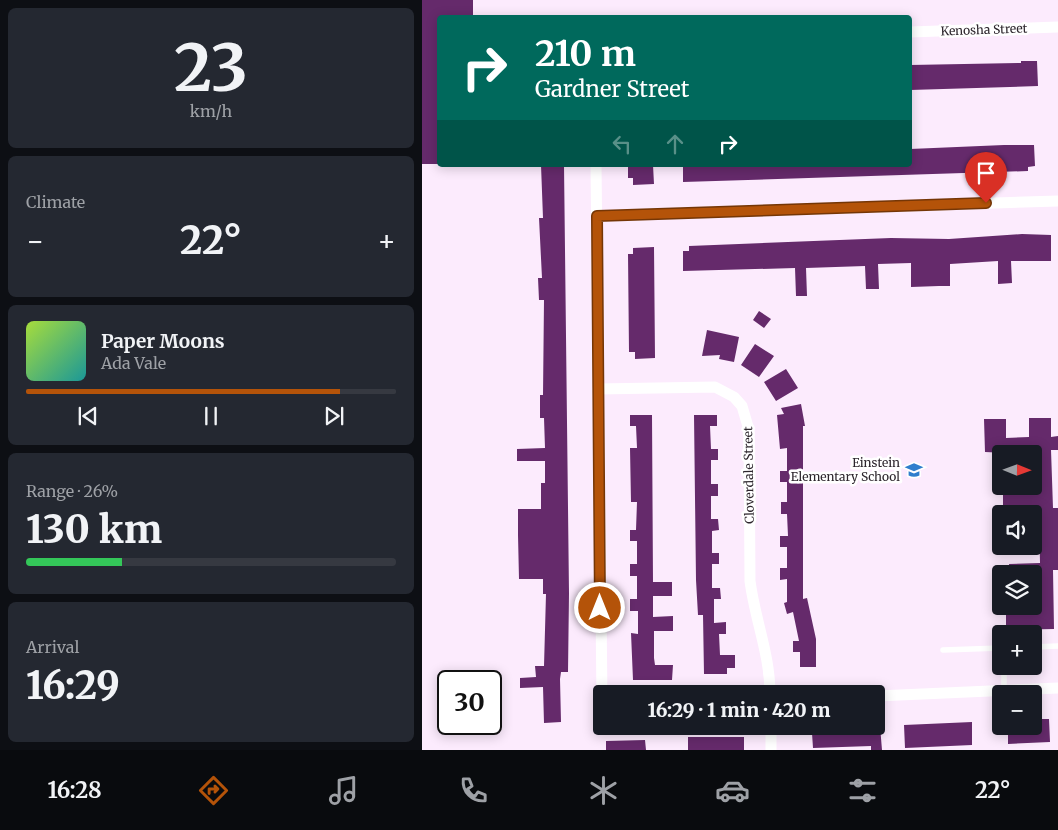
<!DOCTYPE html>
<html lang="en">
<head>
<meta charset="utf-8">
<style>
  body { margin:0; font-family:Merriweather,serif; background:#242831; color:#f1f3f6; height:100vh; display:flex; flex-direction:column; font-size:19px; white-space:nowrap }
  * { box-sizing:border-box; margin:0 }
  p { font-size:16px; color:#9ea1a6 }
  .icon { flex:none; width:28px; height:28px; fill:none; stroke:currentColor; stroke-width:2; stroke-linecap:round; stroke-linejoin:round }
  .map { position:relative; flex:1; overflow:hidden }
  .details { display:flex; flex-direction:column; gap:8px; padding:8px; background:#0d0f14; width:422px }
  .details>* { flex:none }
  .top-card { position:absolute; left:15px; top:15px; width:475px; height:152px; border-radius:5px; box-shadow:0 2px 12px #0003; background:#00695c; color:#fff; overflow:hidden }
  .needle { width:32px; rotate:91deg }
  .controls { position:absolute; left:570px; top:445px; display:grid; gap:10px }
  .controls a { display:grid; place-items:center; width:50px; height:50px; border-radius:5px; background:#171b24; box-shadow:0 2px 12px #0003; font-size:25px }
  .speed { position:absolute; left:15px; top:670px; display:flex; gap:10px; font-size:25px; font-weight:700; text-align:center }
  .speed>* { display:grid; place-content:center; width:65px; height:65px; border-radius:50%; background:#171b24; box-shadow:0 2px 12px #0003; line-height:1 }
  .speed .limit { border:2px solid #111; border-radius:8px; background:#fff; color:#111 }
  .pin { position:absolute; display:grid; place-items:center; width:42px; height:42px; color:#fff; margin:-51px -21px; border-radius:50% 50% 50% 0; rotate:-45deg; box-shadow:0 0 5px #0007 }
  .pin .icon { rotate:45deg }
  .me { position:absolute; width:55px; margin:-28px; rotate:0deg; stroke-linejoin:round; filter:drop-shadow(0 0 4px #0008) }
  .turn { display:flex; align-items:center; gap:18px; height:105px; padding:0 15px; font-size:22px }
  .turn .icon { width:65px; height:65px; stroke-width:2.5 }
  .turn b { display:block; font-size:35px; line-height:42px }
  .lanes { display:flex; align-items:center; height:48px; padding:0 15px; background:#0003; justify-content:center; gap:25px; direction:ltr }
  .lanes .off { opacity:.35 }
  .big { font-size:38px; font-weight:800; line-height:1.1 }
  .details .tile { flex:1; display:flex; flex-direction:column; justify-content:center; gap:8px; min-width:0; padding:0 18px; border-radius:8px; background:#242831 }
  .details .dial { align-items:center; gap:0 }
  .dial b { font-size:65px; line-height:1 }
  .song { display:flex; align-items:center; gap:15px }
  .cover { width:60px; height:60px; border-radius:8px; background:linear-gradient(135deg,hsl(80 70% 55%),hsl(180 70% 35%)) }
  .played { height:5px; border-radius:2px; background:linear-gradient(90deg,#b45309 85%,#363941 85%) }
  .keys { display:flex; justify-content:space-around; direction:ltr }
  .heat { display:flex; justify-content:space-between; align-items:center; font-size:28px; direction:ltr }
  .charge { height:8px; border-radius:4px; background:linear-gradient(90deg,#34c759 26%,#363941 0) }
  .trip { position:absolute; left:171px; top:685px; width:292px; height:50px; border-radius:5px; background:#171b24; box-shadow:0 2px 12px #0003; font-weight:800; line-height:50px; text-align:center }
  .dock { display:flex; height:80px; justify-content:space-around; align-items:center; background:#090b0e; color:#9ea1a6 }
  .dock .icon { width:35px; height:35px }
  .dock .current { color:#b45309 }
  .dock b { font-size:22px; color:#f1f3f6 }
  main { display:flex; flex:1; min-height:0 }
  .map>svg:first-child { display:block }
  .building { fill:#652a6b }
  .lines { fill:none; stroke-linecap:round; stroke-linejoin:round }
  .lane { stroke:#fff; stroke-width:5.5 }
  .street { stroke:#fff; stroke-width:11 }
  .route-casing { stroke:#753606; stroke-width:12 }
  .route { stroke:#b45309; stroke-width:9 }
  .labels { text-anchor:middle; stroke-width:5; stroke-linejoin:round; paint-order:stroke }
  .street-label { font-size:12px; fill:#2d262d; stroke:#fff }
  .poi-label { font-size:12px; fill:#2d262d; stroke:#fff; text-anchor:end }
</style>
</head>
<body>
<main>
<section class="details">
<div class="tile dial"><b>23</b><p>km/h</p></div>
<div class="tile"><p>Climate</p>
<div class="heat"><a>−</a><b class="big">22°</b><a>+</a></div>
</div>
<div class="tile">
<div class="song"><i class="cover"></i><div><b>Paper Moons</b><p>Ada Vale</p></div></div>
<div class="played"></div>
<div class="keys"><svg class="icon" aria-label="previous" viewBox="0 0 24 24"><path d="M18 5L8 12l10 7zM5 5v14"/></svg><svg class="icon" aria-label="pause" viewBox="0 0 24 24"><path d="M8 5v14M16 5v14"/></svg><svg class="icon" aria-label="next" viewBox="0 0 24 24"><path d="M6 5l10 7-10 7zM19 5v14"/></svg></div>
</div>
<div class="tile"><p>Range · 26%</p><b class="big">130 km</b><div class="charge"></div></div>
<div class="tile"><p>Arrival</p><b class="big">16:29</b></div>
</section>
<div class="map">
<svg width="636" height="750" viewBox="0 0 636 750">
  <rect width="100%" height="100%" fill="#fcebfd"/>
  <!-- building -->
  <path class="building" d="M0,0h51v18h-33v146h-18z
    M599,61h16l1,25 -128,4v-25l111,-2z
    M582,145h30l1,21 -7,1v4l-345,11v-17h227v-16z
    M119,165h23l5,428 -1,79h-7l-1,7 1,43 -17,1 -1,-36 -23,1v-10l16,-1 -1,-11h9l2,-72h-3v-15h-24l-1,-44v-26h23v-26h4v-22h-28v-12l28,-1 -1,-30h-4v-23h3l1,-95h-5l-1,-22h4l-3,-60h4z
    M206,165h25l1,19 -21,1v-7h-5z
    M600,234l29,1v26h-40l1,22 -14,1v-23l-48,3v22h-11l-28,1v-24l-33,1 1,25h-13l-1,-23 -59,2 1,28h-11l-1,-28 -112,3v-20h6v-5l202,-8 58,1z
    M232,247l1,111 -20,1v-7h-6l-1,-98h5v-6z
    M337,311l12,8 -7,9 -11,-8z
    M285,330l32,7 -5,25 -15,-3 1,-4 -18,1z
    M333,344l19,12 -15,21 -18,-12z
    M364,369l12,19 -22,13 -12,-19z
    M379,404l4,22h-2v173l4,-1 9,41v28h-16v-15h-7v-11h6l-6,-29 -6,2 -3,-11 3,-1v-23l-7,1v-12h7v-21h-7v-11h8l-1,-22h-6v-12h6v-20h-7v-11h7v-23l-7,1 -3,-34 7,-1 -3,-6z
    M208,415h22l1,167h19v14h-19v21l20,-1v15h-19v27l1,7h18l-1,15h-39l-2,-47 7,1v-23h-8v-12h7v-23h-7v-12h7v-23h-7v-11h6l1,-28h-6l-1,-54h7l-1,-22h-6z
    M272,415h23v11h-7l1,23h7v11h-7v24h7v12h-7v23h7l1,11 -7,1v22h7v11h-7v24h8l1,11h-7v24l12,-1v12h-7l1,21h15v13h-8v6h-23l-1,-59h-5l-2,-35z
    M607,418h22v19l7,-1v14h-7l2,58h5v62h-5l1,59 -48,1v-24h27v-32h-23l-1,-10 31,-1 -1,-48 -31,-1v-4h-5v-24h30v-32l-48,-2 -1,-33h22v19l23,-1z
    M612,719h15l1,23 -42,2v-18h26z
    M550,722v23l-67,3 -1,-23z
    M458,726l2,24h-11v-4l-58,2 -1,-15 41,-2v-4z
    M266,737h56v13h-56z
    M223,740l1,10h-40v-9z"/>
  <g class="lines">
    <!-- lane -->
    <path class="lane" d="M611,647l25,-1
      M521,650l58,-2
      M582,666v24"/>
    <!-- street -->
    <path class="street" d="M488,32l148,-5
      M174,165l6,534
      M175,216l461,-15
      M176,389l117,-2 19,10 8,9 7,24 1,151c5,39 20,73 20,113
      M455,696l181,-8
      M349,726v24"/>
  </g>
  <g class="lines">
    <!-- route casing -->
    <g class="route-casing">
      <path id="route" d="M178,608l-3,-392 389,-13"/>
    </g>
    <!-- route -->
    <use href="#route" class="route"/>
  </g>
  <!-- icons -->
  <defs>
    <g id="school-bare" transform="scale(1.35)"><path d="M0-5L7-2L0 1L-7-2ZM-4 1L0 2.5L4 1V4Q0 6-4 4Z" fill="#2f7ecd" stroke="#fff" stroke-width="2.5" paint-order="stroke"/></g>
  </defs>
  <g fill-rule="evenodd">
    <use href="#school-bare" x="492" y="470"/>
  </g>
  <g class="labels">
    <!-- street labels -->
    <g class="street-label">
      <text transform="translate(562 30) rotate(-2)" y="4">Kenosha Street</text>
      <text transform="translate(327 475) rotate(-91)" y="4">Cloverdale Street</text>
    </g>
    <!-- poi labels -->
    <g class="poi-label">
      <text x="478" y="467">Einstein<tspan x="478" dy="14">Elementary School</tspan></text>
    </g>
  </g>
</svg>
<div class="controls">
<a><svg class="needle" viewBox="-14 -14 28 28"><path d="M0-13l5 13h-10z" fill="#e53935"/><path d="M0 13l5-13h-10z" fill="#9ea1a6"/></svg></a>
<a><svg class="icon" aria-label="sound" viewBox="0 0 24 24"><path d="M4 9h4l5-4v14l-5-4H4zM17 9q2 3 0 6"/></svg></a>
<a><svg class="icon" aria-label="layers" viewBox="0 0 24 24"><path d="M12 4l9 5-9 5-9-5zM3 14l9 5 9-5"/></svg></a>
<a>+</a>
<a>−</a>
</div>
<div class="speed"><div class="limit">30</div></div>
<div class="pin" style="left:564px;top:203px;background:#d93025"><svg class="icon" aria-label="arrive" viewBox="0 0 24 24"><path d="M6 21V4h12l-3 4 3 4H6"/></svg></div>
<svg class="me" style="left:178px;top:608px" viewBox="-20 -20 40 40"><circle r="17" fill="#b45309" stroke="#fff" stroke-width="3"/><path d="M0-11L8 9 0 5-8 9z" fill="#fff"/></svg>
<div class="trip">16:29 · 1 min · 420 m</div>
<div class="top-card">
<div class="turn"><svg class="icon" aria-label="right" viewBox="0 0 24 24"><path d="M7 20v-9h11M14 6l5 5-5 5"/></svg><div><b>210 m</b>Gardner Street</div></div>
<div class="lanes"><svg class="icon off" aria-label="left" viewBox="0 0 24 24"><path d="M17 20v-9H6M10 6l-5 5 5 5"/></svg><svg class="icon off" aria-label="ahead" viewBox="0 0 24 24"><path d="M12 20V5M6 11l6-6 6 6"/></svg><svg class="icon" aria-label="right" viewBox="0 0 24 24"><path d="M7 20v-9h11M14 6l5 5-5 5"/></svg></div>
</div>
</div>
</main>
<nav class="dock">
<b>16:28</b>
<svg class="icon current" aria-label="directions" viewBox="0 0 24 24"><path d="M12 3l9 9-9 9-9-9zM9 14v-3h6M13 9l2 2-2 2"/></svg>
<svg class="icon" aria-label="music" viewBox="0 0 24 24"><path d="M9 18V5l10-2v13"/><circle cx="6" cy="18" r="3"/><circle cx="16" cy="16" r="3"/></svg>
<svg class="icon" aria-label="phone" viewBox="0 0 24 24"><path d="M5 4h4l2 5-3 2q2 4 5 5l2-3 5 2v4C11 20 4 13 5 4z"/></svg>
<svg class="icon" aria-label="climate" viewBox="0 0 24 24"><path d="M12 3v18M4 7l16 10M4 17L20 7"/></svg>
<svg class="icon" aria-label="car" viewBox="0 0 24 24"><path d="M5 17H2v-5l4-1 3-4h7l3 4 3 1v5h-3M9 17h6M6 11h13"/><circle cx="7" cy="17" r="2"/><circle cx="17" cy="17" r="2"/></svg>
<svg class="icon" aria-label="filters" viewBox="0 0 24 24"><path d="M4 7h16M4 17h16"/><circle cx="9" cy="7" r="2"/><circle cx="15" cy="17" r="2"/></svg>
<b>22°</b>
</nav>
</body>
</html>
